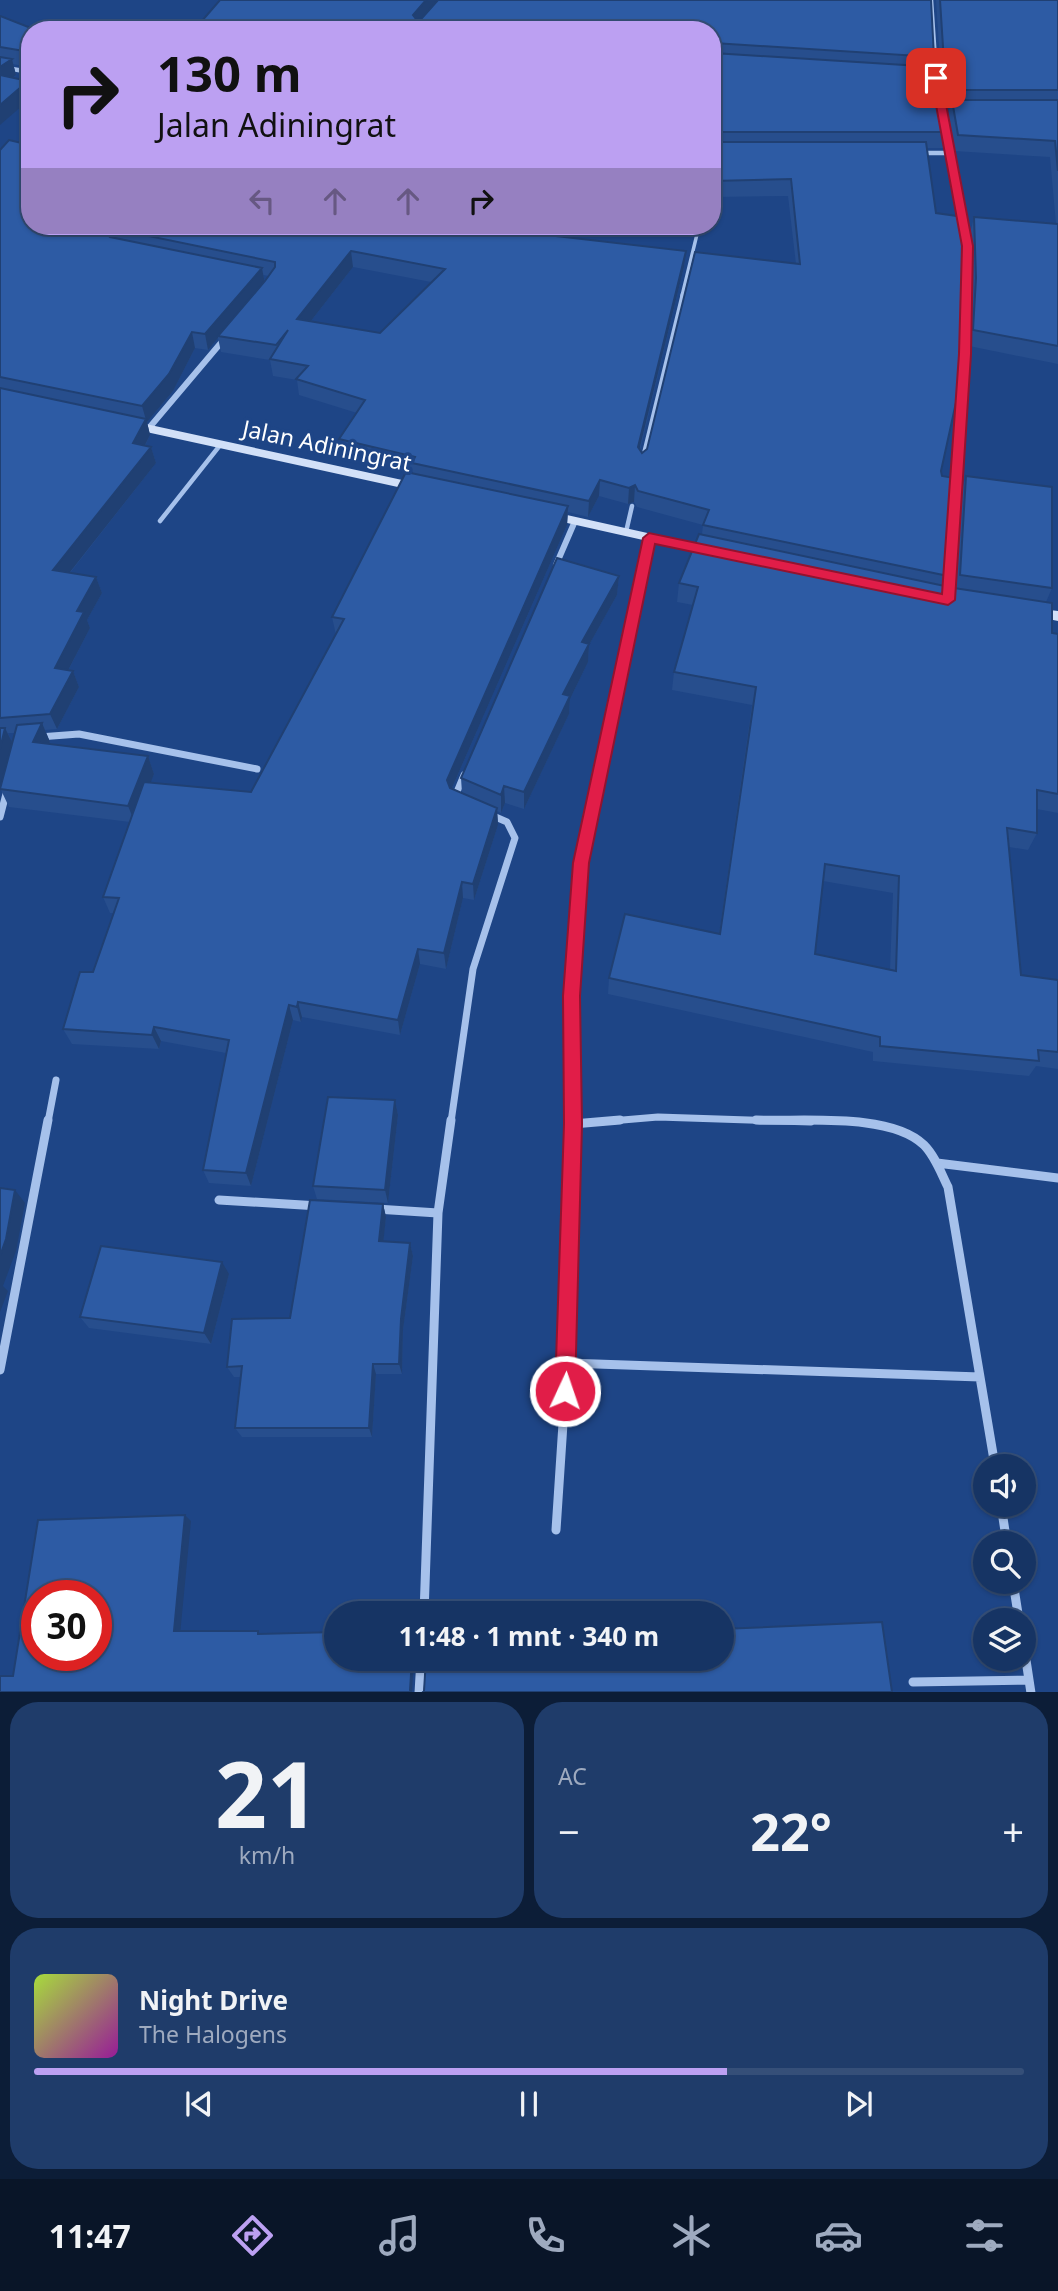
<!DOCTYPE html>
<html lang="id">
<head>
<meta charset="utf-8">
<style>
  body { margin:0; font-family:"Noto Sans",sans-serif; background:#1f3c6a; color:#f1f3f6; height:100vh; display:flex; flex-direction:column; font-size:26px; white-space:nowrap }
  * { box-sizing:border-box; margin:0 }
  p { font-size:23px; color:#9eaabf }
  .icon { flex:none; width:38px; height:38px; fill:none; stroke:currentColor; stroke-width:2; stroke-linecap:round; stroke-linejoin:round }
  .map { position:relative; height:1692px; overflow:hidden }
  .panel { display:flex; flex-direction:column; gap:10px; padding:10px; background:#0c1d37; flex:1 }
  .panel>* { flex:none }
  .banner { position:absolute; left:21px; top:21px; width:700px; height:214px; border-radius:28px; box-shadow:0 2px 5px #0004,0 0 0 2px #354f78; background:#bca0f2; color:#111; overflow:hidden }
  .buttons { position:absolute; left:973px; top:1454px; display:grid; gap:14px }
  .buttons a { display:grid; place-items:center; width:63px; height:63px; border-radius:50%; background:#163464; box-shadow:0 2px 5px #0004,0 0 0 2px #354f78; font-size:35px }
  .speed { position:absolute; left:21px; top:1580px; display:flex; gap:14px; font-size:35px; font-weight:700; text-align:center }
  .speed>* { display:grid; place-content:center; width:91px; height:91px; border-radius:50%; background:#163464; box-shadow:0 2px 5px #0004,0 0 0 2px #354f78; line-height:1 }
  .speed .limit { border:10px solid #d22; background:#fff; color:#111 }
  .pin { position:absolute; display:grid; place-items:center; width:60px; height:60px; color:#fff; margin:-30px; border-radius:14px; box-shadow:0 4px 10px #0006 }
  .me { position:absolute; width:77px; margin:-38px; rotate:3deg; stroke-linejoin:round; filter:drop-shadow(0 0 5px #0008) }
  .turn { display:flex; align-items:center; gap:24px; height:147px; padding:0 21px; font-size:32px }
  .turn .icon { width:91px; height:91px; stroke-width:2.5 }
  .turn b { display:block; font-size:49px; line-height:60px }
  .lanes { display:flex; align-items:center; height:66px; padding:0 21px; background:#0003; justify-content:center; gap:35px; direction:ltr }
  .lanes .off { opacity:.35 }
  .big { font-size:52px; font-weight:700; line-height:1.1 }
  .panel .tile { flex:1; display:flex; flex-direction:column; justify-content:center; gap:10px; min-width:0; padding:0 24px; border-radius:28px; background:#1f3c6a }
  .panel .dial { align-items:center; gap:0 }
  .dial b { font-size:91px; line-height:1 }
  .song { display:flex; align-items:center; gap:21px }
  .cover { width:84px; height:84px; border-radius:10px; background:linear-gradient(135deg,hsl(80 70% 55%),hsl(300 70% 35%)) }
  .played { height:7px; border-radius:4px; background:linear-gradient(90deg,#bca0f2 70%,#354f78 70%) }
  .keys { display:flex; justify-content:space-around; direction:ltr }
  .heat { display:flex; justify-content:space-between; align-items:center; font-size:38px; direction:ltr }
  .panel .tiles { flex:1; display:grid; gap:10px; grid-template-columns:1fr 1fr }
  .tile:last-child { grid-column:span 2 }
  .trip { position:absolute; left:324px; top:1601px; width:410px; height:70px; border-radius:35px; background:#163464; box-shadow:0 2px 5px #0004,0 0 0 2px #354f78; font-weight:700; line-height:70px; text-align:center }
  .menu { display:flex; height:112px; justify-content:space-around; align-items:center; background:#091528; color:#9eaabf }
  .menu .icon { width:49px; height:49px }
  .menu .selected { color:#bca0f2 }
  .menu b { font-size:32px; color:#f1f3f6 }
  .map>svg:first-child { display:block }
  .lines { fill:none; stroke-linecap:round; stroke-linejoin:round }
  .lane-far1 { stroke:#a6c1eb; stroke-width:3.5 }
  .lane { stroke:#a6c1eb; stroke-width:4.5 }
  .street-far3 { stroke:#a6c1eb; stroke-width:4.5 }
  .street-far2 { stroke:#a6c1eb; stroke-width:6 }
  .street-far1 { stroke:#a6c1eb; stroke-width:7 }
  .street { stroke:#a6c1eb; stroke-width:9 }
  .secondary { fill:#d2e0f8; fill-rule:evenodd }
  .wall { fill:#274e8d; fill-rule:evenodd }
  .shaded-wall { fill:#204073 }
  .building { fill:#2d5ba4; stroke:#204073; stroke-width:2; fill-rule:evenodd }
  .route { fill:#e11d48; stroke:#92132f; stroke-width:2 }
  .labels { text-anchor:middle; stroke-width:7; stroke-linejoin:round; paint-order:stroke }
  .street-label { font-size:23px; fill:#fff; stroke:#1e4586 }
</style>
</head>
<body>
<div class="map">
<svg width="1058" height="1693" viewBox="0 0 1058 1693">
  <rect width="100%" height="100%" fill="#1e4586"/>
  <g class="lines">
    <!-- lane-far1 -->
    <path class="lane-far1" d="M682,296l17,-70"/>
    <!-- lane -->
    <path class="lane" d="M643,458l40,-164
      M160,521l61,-77
      M626,532l6,-26"/>
    <!-- street-far3 -->
    <path class="street-far3" d="M931,0l5,75
      M0,67l30,5
      M946,131l21,115 -1,50
      M918,153h31"/>
    <!-- street-far2 -->
    <path class="street-far2" d="M149,428l76,-90
      M556,565l19,-44
      M949,596l17,-302
      M623,663l26,-125"/>
    <!-- street-far1 -->
    <path class="street-far1" d="M39,737l40,-3 178,35
      M454,799l10,-24
      M0,817l7,-27
      M48,1122l8,-42
      M451,1122l22,-153 42,-131 -8,-16 -16,-7
      M573,1122l-1,-126 9,-133 42,-201
      M599,1122l59,-5 153,5"/>
    <!-- street -->
    <path class="street" d="M573,1120v4
      M756,1120c45,2 134,-8 168,25 11,11 17,28 24,42l47,279
      M937,1163l121,15
      M219,1200l100,6
      M376,1209l62,4
      M567,1363l413,14
      M0,1370l48,-250
      M1001,1505l6,39
      M556,1530l11,-167 6,-239 47,-4
      M1013,1582l6,38
      M424,1614l14,-401 13,-93
      M1024,1647l7,46
      M913,1682l116,-2
      M419,1693l2,-34"/>
    <!-- secondary -->
    <path class="secondary" d="M132,421l284,62 6,4 -6,4 -288,-63v-6z
      M549,511l161,36 6,4 -6,4 -165,-37v-6z
      M1033,608l25,3v10l-29,-6 -2,-3z"/>
  </g>
  <!-- wall -->
  <path class="wall" d="M220,0h711l3,57 -2,10h4l12,65 -4,16h-17l9,65 28,4 3,13 -10,168 -16,73 1,5 12,2 -6,98 -3,10 9,2 6,-93 6,-19 86,11v101l-6,14 6,1v30l6,1v179l-21,-4v24l-9,17 -19,-3 12,128 37,5v89l-22,-3 -7,10 -156,-15v-9l-265,-58 1,-16 16,-64 94,20 33,-229 -80,-15 2,-18 19,-67 -16,-3 2,-19 20,-49h3l1,-9 -66,-18 -3,-5 -6,2 -29,-8 -11,21 -20,-5 -1,13 -115,263 10,5 -1,-15 96,-220 62,18 -2,19 -28,50 -1,17 -18,37 -1,15 -45,95 -19,-6 -4,10 -4,-2 1,14 -24,75 -11,-2 -17,71 -26,-5 -20,71 -98,-18 -1,5 -8,-2 -42,166 -42,-3 -6,-13 23,-117 -65,-12 -2,8 -87,-5 -9,-15 17,-57h13l21,-59h-4l-7,-16 27,-75 -121,-15 -8,-17 -1,2v-642l9,-10 21,5v81h439l217,25 -2,16 -44,183 2,3 5,-4 48,-197 101,12 -8,-68 -76,1v-167h-518zM353,267l78,15 -51,51 -69,-12zM263,275l6,1 -4,6zM218,338l3,14 49,8 3,16 24,4 2,15 58,18 -18,26 3,16 71,17v1l-7,-1 -74,145 4,18 -85,157 -101,-9 4,-9 -6,-18 -99,-12 1,-2 -5,-12 12,-1 22,-42 -6,-16h-5l22,-43 -3,-8 15,-27 -6,-16 -26,-4 86,-110 -5,-16 -6,-1 5,-11 -3,-13 26,-31 22,-43 13,2zM8,733h7l-3,10zM823,881l70,12 -3,77 -75,-16z
    M936,0h122v364l-89,-18 3,-52 -2,-60 4,-17 82,7 -6,-67 -96,-6 -6,-35 2,-10h-4l-5,-29z
    M0,16l36,14 -8,37 -15,-3 3,11 -4,2 -12,48z
    M395,1100l3,15 -10,88 -71,-4 -4,-13z
    M383,1204l3,13 -3,25 27,1 3,13 -10,74 -1,44h-26l-4,63h-130l-7,-9 6,-51h-7l-7,-10 63,-49z
    M229,1274l-18,70 -122,-16 -9,-11z"/>
  <!-- shaded-wall -->
  <path class="shaded-wall" d="M426,0h14l-25,30 -2,-15z
    M30,47v19l-2,1 -4,-16z
    M12,59l4,16 -16,11v-19z
    M28,81l2,6v12l-30,26v-20z
    M110,228l4,16 -8,-11z
    M351,251l2,16 -53,68 -3,-16z
    M686,251l-2,16 -48,196 2,-16z
    M262,268l3,16 -47,52v2l-10,12 -3,-16z
    M192,332l3,16 -22,43 -26,31 3,13 -12,24 -5,-16 13,-23 -4,-14z
    M151,447l5,16 -97,123 -6,-16z
    M600,480l-1,16 -11,21 1,-16z
    M635,485l-1,17 -6,2 1,-16z
    M568,506l-1,19 -119,272 -1,-17z
    M619,576l-2,19 -28,50 -1,17 -18,37 -1,15 -45,95v-17l39,-98 19,-52z
    M96,577l6,16 -15,27 3,8 -29,56 -6,-16 22,-57z
    M73,671l6,16 -22,42 -7,-15z
    M42,723l8,19 -9,18 -8,-18z
    M5,728l8,16 -13,48v-43z
    M148,756l6,18 -19,49 -7,-17z
    M504,786l1,17 -4,10v-18z
    M497,808l1,17 -24,75 -1,-16z
    M462,882l1,16 -17,71 -2,-16z
    M418,949l2,15 -20,71 -2,-15z
    M298,1002l4,15 -1,5 -4,-15z
    M289,1005l4,15 -42,166 -5,-13z
    M154,1027l7,14 -2,8 -7,-14z
    M395,1100l3,15 -10,88 -3,-13z
    M15,1190l10,13 -9,48 -13,35 5,5 -8,21v-56z
    M383,1204l3,13 -4,37 -3,-13z
    M410,1243l3,13 -10,74 -1,44 -3,-10 2,-45z
    M222,1262l7,12 -18,70 -7,-11z
    M373,1364l3,10 -4,63 -3,-9z
    M185,1515l6,6 -11,114 -6,-4z
    M412,1659h2l-2,33h-1l-1,-2z"/>
  <!-- building -->
  <path class="building" d="M220,0h206l-13,15 3,4 6,-1 16,-18h493l3,57 -220,-14 -2,2v-15h-518z
    M940,0h118v90h-108l-6,-28z
    M0,16l36,14h-6v17l-6,4 -24,-4z
    M712,52l1,1 223,14 12,65h-234l-2,2z
    M0,57l12,2 -12,8z
    M0,75l28,6 -28,24z
    M952,100h106v71l-3,-30 -97,-6z
    M9,140l21,5v81h439l217,25 -48,196 4,6 5,-4 48,-197 105,12 -9,-85 -79,2v-41l2,2h212l10,71 28,4 3,13 -10,168 -16,73 1,5 12,2 -6,98 -245,-51 6,-15 -71,-19 -3,-6 -6,3 -29,-8 -11,21 -177,-38 3,-6 -76,-18 26,-39 -69,-21 12,-13 -38,-7 18,-29 -12,15 -58,-9 47,-55 10,-14v-5l-165,-34 -4,5 4,4 152,31 -57,66 -13,-2 -23,42 -27,32 -142,-29v-227zM351,251l94,18 -65,64 -83,-14z
    M974,217l84,7v122l-85,-16 3,-52z
    M0,388l146,31 -13,24 18,4 -98,123 43,7 -19,34 7,1 -29,56 18,3 -23,43 -50,4z
    M406,472l162,34 -121,274 3,8 47,20 -24,76 -11,-2 -18,71 -26,-4 -20,71 -100,-18 -1,5 -8,-2 -43,168 -43,-3 26,-130 -75,-13 -2,8 -89,-6 17,-57h13l26,-74 -16,-1 41,-115 107,10 93,-173 -12,-2z
    M966,476l86,11v101l-92,-13z
    M699,534l255,54 98,15v30l6,1v160l-21,-4v43l-30,-5 14,147 37,5v72l-20,-2 1,11 -159,-15v-9l-271,-59 16,-64 95,20 36,-247 -82,-15 24,-85 -19,-4zM825,864l74,12 -3,95 -81,-17z
    M557,558l62,18 -37,66 7,2 -26,50 7,2 -46,96 -20,-6 -3,9 -40,-17z
    M42,723l-9,19 115,14 -20,50 -128,-17 17,-64z
    M0,728h5l-5,21z
    M328,1097l67,3 -10,90 -72,-4z
    M0,1188l15,2 -9,49 -6,17z
    M310,1200l73,4 -4,37 31,2 -9,76 -2,45h-26l-4,64h-134l7,-62 -15,1 5,-48 58,-1z
    M101,1246l121,16 -18,71 -124,-16z
    M185,1515l-11,116h84v3l78,-2v27h76l-2,31 1,2h-411v-16h13l25,-156zM37,1596h59v60h-59z
    M882,1622l10,70h-469l1,-1 2,-32h295v-30z"/>
  <!-- route -->
  <path class="route" d="M936,75l5,3 32,168 -2,108 -16,246 -7,5 -293,-61 -66,319 -9,133 2,128 -7,267 -3,7 -7,3 -7,-3 -3,-7 9,-267 -1,-128 10,-133 70,-325 6,-5 293,61 17,-240 3,-108 -31,-168z"/>
  <g class="labels">
    <!-- street labels -->
    <g class="street-label">
      <text transform="translate(327 446) rotate(12)" y="8">Jalan Adiningrat</text>
    </g>
  </g>
</svg>
<div class="buttons">
<a><svg class="icon" aria-label="sound" viewBox="0 0 24 24"><path d="M4 9h4l5-4v14l-5-4H4zM17 9q2 3 0 6"/></svg></a>
<a><svg class="icon" aria-label="search" viewBox="0 0 24 24"><circle cx="10" cy="10" r="6"/><path d="M15 15l6 6"/></svg></a>
<a><svg class="icon" aria-label="layers" viewBox="0 0 24 24"><path d="M12 4l9 5-9 5-9-5zM3 14l9 5 9-5"/></svg></a>
</div>
<div class="speed"><div class="limit">30</div></div>
<div class="pin" style="left:936px;top:78px;background:#d93025"><svg class="icon" aria-label="arrive" viewBox="0 0 24 24"><path d="M6 21V4h12l-3 4 3 4H6"/></svg></div>
<svg class="me" style="left:565px;top:1391px" viewBox="-20 -20 40 40"><circle r="17" fill="#e11d48" stroke="#fff" stroke-width="3"/><path d="M0-11L8 9 0 5-8 9z" fill="#fff"/></svg>
<div class="trip">11:48 · 1 mnt · 340 m</div>
<div class="banner">
<div class="turn"><svg class="icon" aria-label="right" viewBox="0 0 24 24"><path d="M7 20v-9h11M14 6l5 5-5 5"/></svg><div><b>130 m</b>Jalan Adiningrat</div></div>
<div class="lanes"><svg class="icon off" aria-label="left" viewBox="0 0 24 24"><path d="M17 20v-9H6M10 6l-5 5 5 5"/></svg><svg class="icon off" aria-label="ahead" viewBox="0 0 24 24"><path d="M12 20V5M6 11l6-6 6 6"/></svg><svg class="icon off" aria-label="ahead" viewBox="0 0 24 24"><path d="M12 20V5M6 11l6-6 6 6"/></svg><svg class="icon" aria-label="right" viewBox="0 0 24 24"><path d="M7 20v-9h11M14 6l5 5-5 5"/></svg></div>
</div>
</div>
<section class="panel">
<div class="tiles">
<div class="tile dial"><b>21</b><p>km/h</p></div>
<div class="tile"><p>AC</p>
<div class="heat"><a>−</a><b class="big">22°</b><a>+</a></div>
</div>
<div class="tile">
<div class="song"><i class="cover"></i><div><b>Night Drive</b><p>The Halogens</p></div></div>
<div class="played"></div>
<div class="keys"><svg class="icon" aria-label="previous" viewBox="0 0 24 24"><path d="M18 5L8 12l10 7zM5 5v14"/></svg><svg class="icon" aria-label="pause" viewBox="0 0 24 24"><path d="M8 5v14M16 5v14"/></svg><svg class="icon" aria-label="next" viewBox="0 0 24 24"><path d="M6 5l10 7-10 7zM19 5v14"/></svg></div>
</div>
</div>
</section>
<nav class="menu">
<b>11:47</b>
<svg class="icon selected" aria-label="directions" viewBox="0 0 24 24"><path d="M12 3l9 9-9 9-9-9zM9 14v-3h6M13 9l2 2-2 2"/></svg>
<svg class="icon" aria-label="music" viewBox="0 0 24 24"><path d="M9 18V5l10-2v13"/><circle cx="6" cy="18" r="3"/><circle cx="16" cy="16" r="3"/></svg>
<svg class="icon" aria-label="phone" viewBox="0 0 24 24"><path d="M5 4h4l2 5-3 2q2 4 5 5l2-3 5 2v4C11 20 4 13 5 4z"/></svg>
<svg class="icon" aria-label="climate" viewBox="0 0 24 24"><path d="M12 3v18M4 7l16 10M4 17L20 7"/></svg>
<svg class="icon" aria-label="car" viewBox="0 0 24 24"><path d="M5 17H2v-5l4-1 3-4h7l3 4 3 1v5h-3M9 17h6M6 11h13"/><circle cx="7" cy="17" r="2"/><circle cx="17" cy="17" r="2"/></svg>
<svg class="icon" aria-label="filters" viewBox="0 0 24 24"><path d="M4 7h16M4 17h16"/><circle cx="9" cy="7" r="2"/><circle cx="15" cy="17" r="2"/></svg>
</nav>
</body>
</html>
